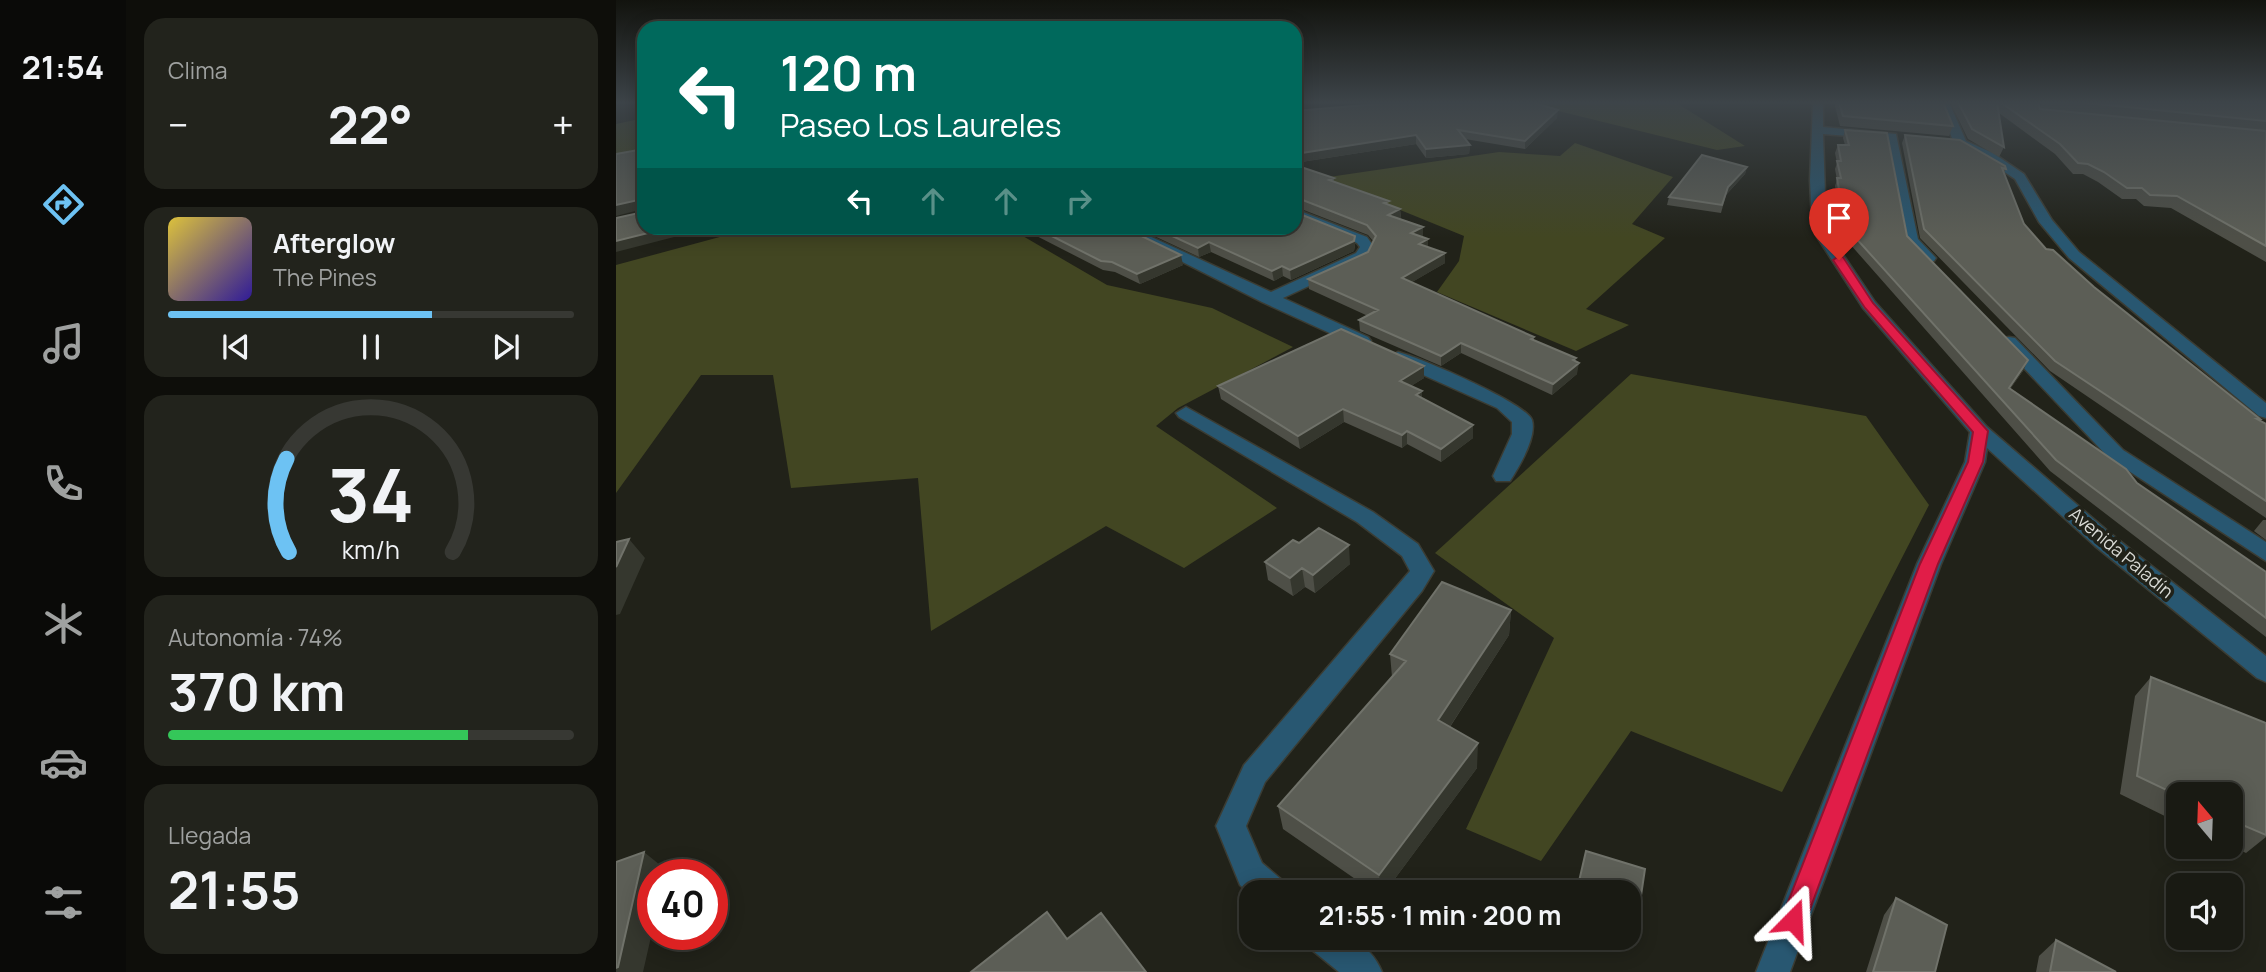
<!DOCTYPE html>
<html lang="es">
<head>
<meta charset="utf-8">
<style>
  body { margin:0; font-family:Manrope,sans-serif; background:#22231c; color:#f1f3f6; height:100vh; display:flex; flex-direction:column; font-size:26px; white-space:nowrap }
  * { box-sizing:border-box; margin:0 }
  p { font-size:23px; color:#9fa1a0 }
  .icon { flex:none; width:38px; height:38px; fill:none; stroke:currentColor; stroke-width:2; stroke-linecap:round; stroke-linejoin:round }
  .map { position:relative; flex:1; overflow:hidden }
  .panel { display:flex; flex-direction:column; gap:18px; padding:18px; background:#0e0e0a; width:490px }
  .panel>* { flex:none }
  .hud { position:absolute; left:21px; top:21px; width:665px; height:214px; border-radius:21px; box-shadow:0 4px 18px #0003,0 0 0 2px #373833; background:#00695c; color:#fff; overflow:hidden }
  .needle { width:46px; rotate:341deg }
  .tools { position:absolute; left:1550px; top:782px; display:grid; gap:14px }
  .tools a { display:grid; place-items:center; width:77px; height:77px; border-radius:14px; background:#191a13; box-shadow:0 4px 18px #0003,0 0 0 2px #373833; font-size:35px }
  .speed { position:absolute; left:21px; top:859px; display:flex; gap:14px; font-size:35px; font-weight:700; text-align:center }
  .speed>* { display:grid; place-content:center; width:91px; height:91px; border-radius:50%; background:#191a13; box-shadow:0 4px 18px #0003,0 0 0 2px #373833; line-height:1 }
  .speed .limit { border:10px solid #d22; background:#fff; color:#111 }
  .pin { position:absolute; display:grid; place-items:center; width:60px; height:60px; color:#fff; margin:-72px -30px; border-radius:50% 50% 50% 0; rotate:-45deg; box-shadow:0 0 7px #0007 }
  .pin .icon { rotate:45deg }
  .me { position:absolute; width:77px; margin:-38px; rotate:21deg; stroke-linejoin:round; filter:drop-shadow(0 0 5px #0008) }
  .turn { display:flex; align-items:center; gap:24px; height:147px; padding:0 28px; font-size:32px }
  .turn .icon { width:91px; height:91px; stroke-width:2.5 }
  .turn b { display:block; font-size:49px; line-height:60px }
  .lanes { display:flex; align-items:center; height:66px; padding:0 28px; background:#0003; justify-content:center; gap:35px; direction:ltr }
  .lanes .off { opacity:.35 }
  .big { font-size:52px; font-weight:700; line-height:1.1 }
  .panel .widget { flex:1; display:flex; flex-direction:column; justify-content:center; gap:10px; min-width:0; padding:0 24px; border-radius:21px; background:#22231c }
  .panel .dial { align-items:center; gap:0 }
  .dial svg { height:182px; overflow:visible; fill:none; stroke:#373833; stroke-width:7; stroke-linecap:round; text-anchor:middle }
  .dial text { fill:#f1f3f6; stroke:none }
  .song { display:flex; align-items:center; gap:21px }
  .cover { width:84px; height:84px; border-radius:10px; background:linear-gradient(135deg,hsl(50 70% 55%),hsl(250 70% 35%)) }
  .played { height:7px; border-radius:4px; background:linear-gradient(90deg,#6dc2f3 65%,#373833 65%) }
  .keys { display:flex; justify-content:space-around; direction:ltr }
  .heat { display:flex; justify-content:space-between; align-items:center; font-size:38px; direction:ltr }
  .charge { height:10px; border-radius:5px; background:linear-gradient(90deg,#34c759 74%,#373833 0) }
  .trip { position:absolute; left:623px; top:880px; width:402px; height:70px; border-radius:21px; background:#191a13; box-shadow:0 4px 18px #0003,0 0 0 2px #373833; font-weight:700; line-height:70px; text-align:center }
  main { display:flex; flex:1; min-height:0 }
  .menu { display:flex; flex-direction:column; width:126px; justify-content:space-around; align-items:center; background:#0a0a08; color:#9fa1a0 }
  .menu .icon { width:49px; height:49px }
  .menu .selected { color:#6dc2f3 }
  .menu b { font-size:32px; color:#f1f3f6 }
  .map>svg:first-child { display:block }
  .green { fill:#424622 }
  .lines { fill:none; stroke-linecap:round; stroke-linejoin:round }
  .minor-casing { stroke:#3b3c33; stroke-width:3 }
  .minor { fill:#285771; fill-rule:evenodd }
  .wall { fill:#4e4f47 }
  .shaded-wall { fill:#35372e }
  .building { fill:#5c5e56; stroke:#70726a; stroke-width:2 }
  .route { fill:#e11d48; stroke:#92132f; stroke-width:2 }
  .labels { text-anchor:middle; stroke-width:7; stroke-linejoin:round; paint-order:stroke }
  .street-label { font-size:18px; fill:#d9dad5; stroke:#212219 }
</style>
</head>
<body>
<main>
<nav class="menu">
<b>21:54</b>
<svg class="icon selected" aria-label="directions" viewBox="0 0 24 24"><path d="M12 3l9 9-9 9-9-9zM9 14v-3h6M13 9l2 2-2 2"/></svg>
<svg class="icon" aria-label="music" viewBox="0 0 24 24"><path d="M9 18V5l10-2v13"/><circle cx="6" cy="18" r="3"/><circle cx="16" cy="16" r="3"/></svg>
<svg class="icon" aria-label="phone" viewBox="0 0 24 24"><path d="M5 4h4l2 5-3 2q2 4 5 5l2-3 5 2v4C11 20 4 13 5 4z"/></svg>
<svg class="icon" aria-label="climate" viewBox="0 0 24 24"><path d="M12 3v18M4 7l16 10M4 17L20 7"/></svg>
<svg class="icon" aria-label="car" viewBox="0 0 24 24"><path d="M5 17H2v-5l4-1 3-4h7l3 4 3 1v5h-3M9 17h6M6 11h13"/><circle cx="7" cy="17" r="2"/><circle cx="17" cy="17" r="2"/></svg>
<svg class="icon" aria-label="filters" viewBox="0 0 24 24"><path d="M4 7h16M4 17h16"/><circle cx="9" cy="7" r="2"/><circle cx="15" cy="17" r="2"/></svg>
</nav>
<section class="panel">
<div class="widget"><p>Clima</p>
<div class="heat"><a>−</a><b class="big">22°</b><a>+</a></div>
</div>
<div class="widget">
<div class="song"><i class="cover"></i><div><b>Afterglow</b><p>The Pines</p></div></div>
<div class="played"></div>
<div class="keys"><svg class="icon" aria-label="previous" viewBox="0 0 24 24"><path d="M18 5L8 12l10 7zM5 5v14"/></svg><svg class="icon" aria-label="pause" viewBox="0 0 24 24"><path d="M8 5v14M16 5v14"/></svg><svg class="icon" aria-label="next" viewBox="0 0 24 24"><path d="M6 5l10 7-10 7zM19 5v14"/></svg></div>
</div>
<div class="widget dial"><svg viewBox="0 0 100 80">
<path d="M14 69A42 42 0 1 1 86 69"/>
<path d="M14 69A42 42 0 0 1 13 28" stroke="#6dc2f3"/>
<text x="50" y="56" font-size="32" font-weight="700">34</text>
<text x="50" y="72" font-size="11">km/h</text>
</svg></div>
<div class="widget"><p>Autonomía · 74%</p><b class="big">370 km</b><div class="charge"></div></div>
<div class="widget"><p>Llegada</p><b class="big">21:55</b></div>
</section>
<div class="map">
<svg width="1650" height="972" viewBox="0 0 1650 972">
  <rect width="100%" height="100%" fill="#212219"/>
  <!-- green -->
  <path class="green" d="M917,102h142l70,44 -28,4 -183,-45z
    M28,118v38l-28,4v-36z
    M959,143l98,34 -41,47 33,14 -79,71 43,16 -53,26 -139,-59 22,-31 5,-25 -142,-58 177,-26 61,4z
    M137,228h256l98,57 105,23 81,39 -115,61 -22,18 121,82 -93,60 -78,-42 -175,105 -13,-153 -127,10 -18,-113h-72l-85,118v-228z
    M1015,374l235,42 63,89 -147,287 -151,-61 -90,130 -75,-32 88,-191 -119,-85z"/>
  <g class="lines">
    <!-- minor casing -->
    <g class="minor-casing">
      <path id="minor" d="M1197,102h10v25l73,7 22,105 18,19 -2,3h-10l-20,-21 -17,-101 -64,-5 3,89 5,14 44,65 112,125 124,107 155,122v26l-9,-4 -162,-132 -108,-98 -2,14 -44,102 -151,408h-34l161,-408 48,-102 5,-30 -107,-124 -46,-71 -5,-14 -2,-43z
        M1323,102h10l17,39 27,12 31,21 28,46 27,32 187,151v15l-7,-2 -190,-158 -30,-36 -24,-43 -30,-20 -31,-15z
        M679,209l72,28 7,10 -7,12 -84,39 85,39 3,4 -3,4h-12l-94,-43 -147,-74h17l139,64 85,-39 4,-6 -3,-4 -62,-25z
        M1393,337l6,1 108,112 143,92v19l-157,-103 -106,-112 -3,-4 3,-4z
        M782,352c21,5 128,51 134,68 5,17 -13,47 -22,61h-14l-3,-5 19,-42v-12l-15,-14 -105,-47 -3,-4z
        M570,407l187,105 45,32 16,27 -12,20 -157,191 -19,44 16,37 21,18 5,11 -37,3 -11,-10 -24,-59 28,-61 166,-194 -8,-15 -45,-34 -178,-105 -3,-4z
        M691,938c34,0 60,-2 75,34h-43l-27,-22z"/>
    </g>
    <!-- minor -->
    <use href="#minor" class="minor"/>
  </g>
  <!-- wall -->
  <path class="wall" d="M1218,102h109l10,24 -4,10 -109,-10z
    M1334,102h316v160l-95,-54 -27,-2 -8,-7h-14l-24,-17 -15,-8h-10l-18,-20 -56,-41 5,34 -5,10 -31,-18z
    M679,111l262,7 -32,31 -60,-10 5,6 -1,9 -43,4 -10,-14 -121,19z
    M1229,130l62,106 121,124 -5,11 -13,18 127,94 129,89v65l-216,-166 -208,-236 -7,-49 2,-6 -2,-11 2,-6 -2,-10 3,-8h7l-2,-7z
    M1289,135l101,34 -2,4 20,51 22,25 214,170 -1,2 7,3v94l-216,-147 -130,-133 -18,-95z
    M679,165l39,13v3l66,28 1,9 -2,1 24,8 -1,10 6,10 17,16 -33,19 122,55v3l41,22 2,12 -25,21 -91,-42 -20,13 -81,-35 -1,-11 9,-4 -59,-27 -1,-10 60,-27 5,-11 -5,-6 -72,-28h-1z
    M1131,167l-2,7 -19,21 -5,18 -54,-8 2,-8z
    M405,228h104l58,37 -43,19 -25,-12 -12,-2z
    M521,228h158l60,8v9l-1,6 -63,29 -8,-4 -9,5 -63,-29 -12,5z
    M808,366v12l-13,8 11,12 51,27v13l-32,24 -34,-18 -5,4 -58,-26 -44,27 -79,-50 -3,-13z
    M1647,520h3v20l-12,-9z
    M683,543l51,21 -35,29 -10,-6 -12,9 -25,-16 -3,-18z
    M895,610l-2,25 -59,92 27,41 -92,124h-11l-91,-63 -5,-23 114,-129 -2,-23z
    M1535,677l115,46v114l-20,16 -15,-7v-52h-52v29l-59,-29 15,-98z
    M970,851l59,18 -6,40 -3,9 -7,-2v-24h-52z
    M1280,898l39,74h-69l18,-57z
    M1440,940l60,32h-80l3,-16z"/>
  <!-- shaded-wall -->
  <path class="shaded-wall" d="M1421,102h6l-3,6 -7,4z
    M942,110l-1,8 -32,31v-8z
    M800,135v9l-121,19v-9z
    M854,145l-1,9 -43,4v-9z
    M1131,167l-2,7 -19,21 -5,18 7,-26z
    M22,200l5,9 -27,7v-11z
    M784,209l1,9 -12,6 -1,-9z
    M807,227v9l-12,7v-10z
    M52,228h41l-93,24v-11z
    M99,228h32l-28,6z
    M739,236v9l-1,6 -63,29 -1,-10z
    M812,239v10l-9,-5z
    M593,242l2,10 -12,5 -1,-9z
    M829,253v10l-43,25v-10z
    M565,255l2,10 -43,19 -3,-10z
    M666,266l1,10 -9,5 -2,-10z
    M845,343v10l-20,13v-10z
    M960,358l-1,8 4,-3 -2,11 -25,21 1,-11z
    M1412,360l-5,11 -19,27 5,-10z
    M808,366v12l-24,15v-12z
    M806,391v12l-6,-8z
    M727,409l1,13 -44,27 -2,-13z
    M857,425v13l-32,24v-13z
    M791,431v13l-5,4v-13z
    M13,539l16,19 -25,56 -4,1v-48z
    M733,545l1,19 -35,29 -2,-18z
    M686,568l3,19 -12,9 -3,-18z
    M895,610l-2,25 -71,110v-25z
    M862,743l-1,25 -92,124h-4l-2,-17z
    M28,852l21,17 -1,6h-11v53l-10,44h-27v-4z"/>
  <!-- building -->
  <path class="building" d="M762,102h154l26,8 -33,31 -67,-11 12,15 -44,4 -10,-14 -121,19v-43l82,-7z
    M1223,102h104l10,24 -110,-10z
    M1342,102h39l7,45 -32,-18z
    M1384,102h38l2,7 226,22v115l-89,-50 -27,-1 -8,-7h-15l-23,-16 -16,-8 -10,-1 -18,-19z
    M1461,102h189v19z
    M1229,130l42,3 20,103 121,124 -19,28 117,81 11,14 129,89v46l-210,-158 -211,-234 -8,-48h4l-4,-17h4l-3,-16h11z
    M1289,135l55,5 45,26 1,3 -4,-1 22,56 22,25 7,1 41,37 166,132h-3l9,5v77l-211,-140 -131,-132z
    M28,149v79h24l-52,13v-23l23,-5 2,-10 -3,-3 -22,5v-51z
    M1086,155l45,12 -19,20 -6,18 -53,-8z
    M679,165l39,13 -5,2 60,21 -5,2 16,6 -12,6 35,12 -12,6 17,6 -9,5 26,9 -43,25 132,59 -3,2 45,19 -3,2 6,3 -26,21 -92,-41 -20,13 -82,-36 19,-10 -70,-31 60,-27 8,-16 -9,-11 -72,-28z
    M679,212l60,24 -1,5 -64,29 -8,-4 -10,5 -63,-29 -11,6 -43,-20h140z
    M420,228h89l56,27 -44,19 -25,-12 -11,-1z
    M725,329l83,37 -24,15 22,10 -6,4 57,30 -32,24 -34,-18 -5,4 -59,-26 -45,27 -80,-50z
    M703,528l30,17 -36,30 -11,-7 -12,10 -25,-16 28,-22 6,3z
    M13,539l-13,28v-25z
    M826,582l69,28 -73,110 40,23 -99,132 -101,-69 128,-145 -16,-7z
    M1535,677l115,46v112l-35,-15v-26h-52v2l-42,-20z
    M970,851l59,18 -6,40 -10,-3v-14h-45l-7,-2z
    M28,852l-26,115 -2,1v-106z
    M1280,898l51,27 -12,47h-62z
    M431,912l20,27 34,-26 45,59h-175z
    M1440,940l60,32h-66z"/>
  <!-- sky -->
  <linearGradient id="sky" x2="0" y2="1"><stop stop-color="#12130e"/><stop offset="0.43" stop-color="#3d4449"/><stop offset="1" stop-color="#3d4449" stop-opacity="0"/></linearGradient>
  <rect width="1650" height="238" fill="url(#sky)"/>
  <!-- route -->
  <path class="route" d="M1223,256l4,1 30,46 115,128 -5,31 -45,102 -132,356 -4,9 -9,3 -8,-3 -4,-9 139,-356 48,-102 5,-30 -108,-124 -32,-48z"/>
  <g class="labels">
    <!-- street labels -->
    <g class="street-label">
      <text transform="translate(1505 553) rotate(40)" y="6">Avenida Paladín</text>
    </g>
  </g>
</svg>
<div class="tools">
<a><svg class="needle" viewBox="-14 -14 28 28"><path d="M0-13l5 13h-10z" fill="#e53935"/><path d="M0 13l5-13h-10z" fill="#9fa1a0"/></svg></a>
<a><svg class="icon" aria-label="sound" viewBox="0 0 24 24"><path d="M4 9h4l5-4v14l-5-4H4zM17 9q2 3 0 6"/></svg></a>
</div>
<div class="speed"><div class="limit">40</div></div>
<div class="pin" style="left:1223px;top:260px;background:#d93025"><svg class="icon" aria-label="arrive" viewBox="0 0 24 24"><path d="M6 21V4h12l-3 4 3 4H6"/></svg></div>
<svg class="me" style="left:1177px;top:920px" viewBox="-20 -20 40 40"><path d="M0-17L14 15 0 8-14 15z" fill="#e11d48" stroke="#fff" stroke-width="4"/></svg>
<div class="trip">21:55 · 1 min · 200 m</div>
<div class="hud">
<div class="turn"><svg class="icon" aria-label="left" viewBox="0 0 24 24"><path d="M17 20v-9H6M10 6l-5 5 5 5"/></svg><div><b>120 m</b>Paseo Los Laureles</div></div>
<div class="lanes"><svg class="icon" aria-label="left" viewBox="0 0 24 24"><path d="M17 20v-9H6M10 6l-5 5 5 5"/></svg><svg class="icon off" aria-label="ahead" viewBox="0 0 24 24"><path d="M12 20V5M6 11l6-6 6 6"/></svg><svg class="icon off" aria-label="ahead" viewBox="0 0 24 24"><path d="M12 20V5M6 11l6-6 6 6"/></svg><svg class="icon off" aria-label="right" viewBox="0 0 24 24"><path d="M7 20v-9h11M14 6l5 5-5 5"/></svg></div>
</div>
</div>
</main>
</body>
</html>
